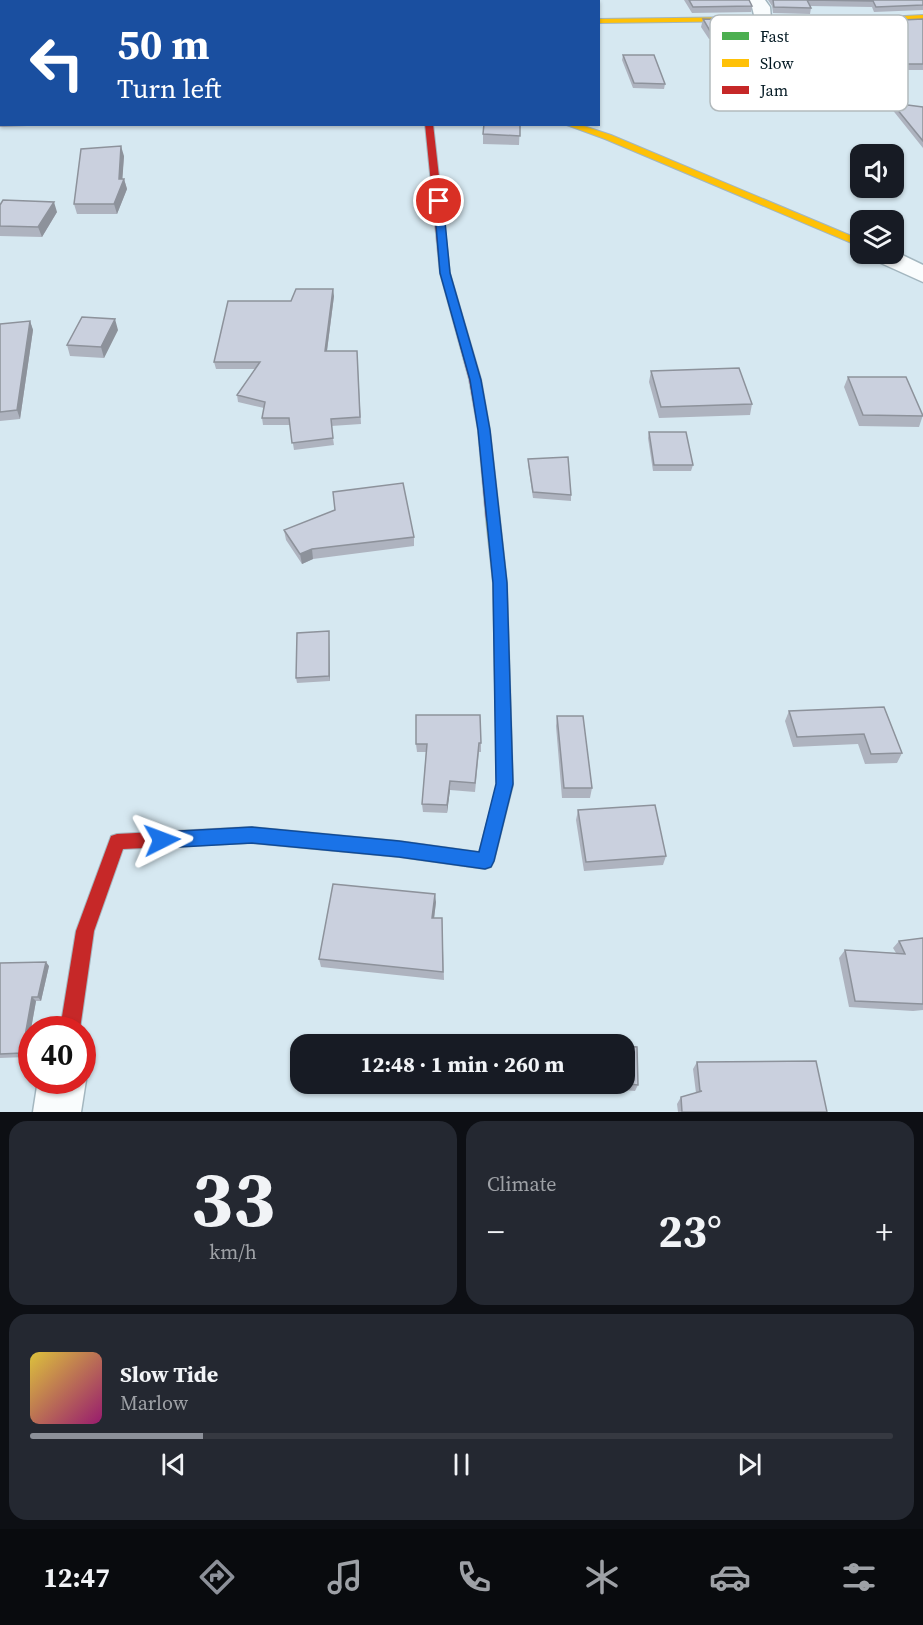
<!DOCTYPE html>
<html lang="en">
<head>
<meta charset="utf-8">
<style>
  body { margin:0; font-family:"Source Serif 4",serif; background:#242831; color:#f1f3f6; height:100vh; display:flex; flex-direction:column; font-size:22px; white-space:nowrap }
  * { box-sizing:border-box; margin:0 }
  p { font-size:20px; color:#9ea1a6 }
  .icon { flex:none; width:33px; height:33px; fill:none; stroke:currentColor; stroke-width:2; stroke-linecap:round; stroke-linejoin:round }
  .map { position:relative; height:1112px; overflow:hidden }
  .details { display:flex; flex-direction:column; gap:9px; padding:9px; background:#0d0f14; flex:1 }
  .details>* { flex:none }
  .guide { position:absolute; left:0px; top:0px; width:600px; height:126px; box-shadow:0 2px 4px #0004; background:#1a4fa0; color:#fff; overflow:hidden }
  .controls { position:absolute; left:850px; top:144px; display:grid; gap:12px }
  .controls a { display:grid; place-items:center; width:54px; height:54px; border-radius:12px; background:#171b24; box-shadow:0 2px 4px #0004; font-size:30px }
  .speed { position:absolute; left:18px; top:1016px; display:flex; gap:12px; font-size:30px; font-weight:700; text-align:center }
  .speed>* { display:grid; place-content:center; width:78px; height:78px; border-radius:50%; background:#171b24; box-shadow:0 2px 4px #0004; line-height:1 }
  .speed .limit { border:9px solid #d22; background:#fff; color:#111 }
  .pin { position:absolute; display:grid; place-items:center; width:51px; height:51px; color:#fff; margin:-26px; border:3px solid #fff; border-radius:50%; box-shadow:0 2px 6px #0007 }
  .me { position:absolute; width:66px; margin:-33px; rotate:87deg; stroke-linejoin:round; filter:drop-shadow(0 0 4px #0008) }
  .turn { display:flex; align-items:center; gap:21px; height:126px; padding:0 18px; font-size:27px }
  .turn .icon { width:78px; height:78px; stroke-width:2.5 }
  .turn b { display:block; font-size:42px; line-height:51px }
  .big { font-size:45px; font-weight:700; line-height:1.1 }
  .details .tile { flex:1; display:flex; flex-direction:column; justify-content:center; gap:9px; min-width:0; padding:0 21px; border-radius:18px; background:#242831 }
  .details .dial { align-items:center; gap:0 }
  .dial b { font-size:78px; line-height:1 }
  .song { display:flex; align-items:center; gap:18px }
  .cover { width:72px; height:72px; border-radius:9px; background:linear-gradient(135deg,hsl(50 70% 55%),hsl(320 70% 35%)) }
  .played { height:6px; border-radius:3px; background:linear-gradient(90deg,#8c9099 20%,#363941 20%) }
  .keys { display:flex; justify-content:space-around; direction:ltr }
  .heat { display:flex; justify-content:space-between; align-items:center; font-size:33px; direction:ltr }
  .details .tiles { flex:1; display:grid; gap:9px; grid-template-columns:1fr 1fr }
  .tile:last-child { grid-column:span 2 }
  .trip { position:absolute; left:290px; top:1034px; width:345px; height:60px; border-radius:18px; background:#171b24; box-shadow:0 2px 4px #0004; font-weight:700; line-height:60px; text-align:center }
  .tab-bar { display:flex; height:96px; justify-content:space-around; align-items:center; background:#090b0e; color:#9ea1a6 }
  .tab-bar .icon { width:42px; height:42px }
  .tab-bar .active { color:#8c9099 }
  .tab-bar b { font-size:27px; color:#f1f3f6 }
  .map>svg:first-child { display:block }
  .lines { fill:none; stroke-linecap:round; stroke-linejoin:round }
  .street-casing { stroke:#a3b6bf; stroke-width:3 }
  .fast-casing { stroke:#a3b6bf; stroke-width:2 }
  .slow-casing { stroke:#a3b6bf; stroke-width:2 }
  .jam-casing { stroke:#a3b6bf; stroke-width:2 }
  .street { fill:#f9fcfd; fill-rule:evenodd }
  .fast { fill:#4caf50; fill-rule:evenodd }
  .slow { fill:#ffc107; fill-rule:evenodd }
  .jam { fill:#c62828; fill-rule:evenodd }
  .wall { fill:#aeb3bf }
  .shaded-wall { fill:#8d929b }
  .building { fill:#cad0de; stroke:#8d929b; stroke-width:1.5 }
  .route { fill:#1a73e8; stroke:#114b97; stroke-width:1.5 }
  .key { fill:#fff; stroke:#b3babd; stroke-width:1.5 }
  .key-label { font-size:16px; fill:#021822 }
</style>
</head>
<body>
<div class="map">
<svg width="923" height="1112" viewBox="0 0 923 1112">
  <rect width="100%" height="100%" fill="#d6e8f1"/>
  <g class="lines">
    <!-- street casing -->
    <g class="street-casing">
      <path id="street" d="M237,0h21l1,2h-21z
        M557,0h18v2h-18z
        M747,0h18l5,7 1,12 -3,4h-12l-4,-16z
        M894,251l29,14v17l-51,-23 -3,-5h25z
        M82,1072l4,8 -5,32h-48l5,-32h44z"/>
    </g>
    <!-- fast casing -->
    <g class="fast-casing">
      <path id="fast" d="M505,778l6,2 2,5 -19,76 -3,6 -6,2 -86,-12 -148,-14 -6,-3 -2,-5 2,-5 6,-3 148,14 80,11 18,-67 2,-5z"/>
    </g>
    <!-- slow casing -->
    <g class="slow-casing">
      <path id="slow" d="M923,15v4l-93,5 -79,-3 -153,2v-4l153,-2 79,3z
        M564,124h14l33,11 250,105v7l-256,-108z
        M493,514l7,5 7,64 6,202 -2,5 -6,2 -6,-2 -2,-5 -4,-202 -7,-64z"/>
    </g>
    <!-- jam casing -->
    <g class="jam-casing">
      <path id="jam" d="M425,124h8l17,149 31,106 9,51 10,89 -7,5 -7,-5 -8,-89 -9,-51 -29,-106z
        M251,827l6,3 2,5 -2,5 -6,3 -128,6 -29,82 -14,98h-20l16,-98 35,-95 6,-2z"/>
    </g>
    <!-- street -->
    <use href="#street" class="street"/>
    <!-- fast -->
    <use href="#fast" class="fast"/>
    <!-- slow -->
    <use href="#slow" class="slow"/>
    <!-- jam -->
    <use href="#jam" class="jam"/>
  </g>
  <!-- wall -->
  <path class="wall" d="M684,0h65l3,6 -1,6 -59,1z
    M768,0h155v10l-49,2 -2,-5 -62,-1 1,2 -1,6 -37,-1 -1,-7z
    M703,19l116,2 19,39 -2,8 -73,-4 -2,-4h-5l-5,-20 -42,-1 -8,-12z
    M923,19v51h-23l-20,-43 2,-6z
    M623,55l42,29 -1,5 -31,-1 -11,-28z
    M0,90h2v34h26l-1,2 -27,1z
    M892,103l31,4v41l-32,-40z
    M520,124l-1,21 -36,-1v-10z
    M124,156l-2,23h2l3,10 -10,25h-40l-3,-10z
    M0,205l57,7 -15,25 -42,-1z
    M334,296l-7,55h30l4,73 -30,2 3,19 -40,5 -4,-25h-27l-1,-7 2,-10 -26,-6 -1,-7 18,-26h-39l-2,-7 77,-61z
    M30,321l3,9 -13,89 -20,2v-97z
    M118,330l-14,28 -34,-2 -3,-11z
    M651,371l101,33 -2,11 -91,3 -10,-36z
    M848,377l75,38 -4,12 -60,-1 -15,-39z
    M649,432l44,33 -2,6h-38l-5,-33z
    M528,459l43,36v6l-38,-3 -5,-34z
    M284,530l130,7v9l-101,13 -11,5 -16,-24z
    M329,636l1,45 -33,2 -1,-5z
    M884,707l18,46 -5,10 -32,1 -7,-20 -65,3 -8,-26 4,-10z
    M557,716l35,72 -2,10h-28l-6,-72z
    M481,743v9h-2l-4,40 -25,-2 -3,23 -24,-1 -1,-8 4,-52h-9l-1,-8z
    M578,810l88,46 -3,9 -79,6 -8,-51z
    M436,902l-2,16h8l2,62 -123,-13 -2,-8z
    M923,938v72l-10,1 -64,-4 -10,-49 6,-8 51,3 -3,-5 6,-7z
    M0,963l49,3 -8,35h-5l-10,56 -26,1z
    M697,1062l130,50h-149l-1,-8 4,-7 15,-4 -3,-24z
    M577,1083h47l14,2 -3,6 -58,-5z"/>
  <!-- shaded-wall -->
  <path class="shaded-wall" d="M0,59h2v8h-2z
    M121,146l3,10 -2,29 2,-6 3,10 -10,25 -3,-10 5,-25z
    M54,202l3,10 -15,25 -4,-10z
    M333,289l1,7 -8,62 -1,-7z
    M115,319l3,11 -14,28 -3,-11z
    M30,321l3,9 -13,89 -3,-9z
    M312,549l1,10 -11,5 -2,-10z
    M329,631v5l1,45 -1,-5z
    M450,781v9l-3,23v-8z
    M435,894l1,8 -3,25 -1,-9z
    M46,962l3,4 -8,35 -3,-4z
    M32,997l4,4 -10,56 -4,-4z"/>
  <!-- building -->
  <path class="building" d="M41,0h30v2h-30z
    M689,0h60l3,6 -59,1z
    M773,0h150v5l-47,2 -3,-6 -66,-1 4,8 -37,-1z
    M0,19h2v40h-2z
    M703,19l116,2 19,39 -74,-4 -1,-4h-5l-5,-20 -43,-1z
    M923,19v45h-21l-20,-43z
    M623,55h31l11,29 -31,-1z
    M0,90h2v27h-2z
    M892,103l31,4v34z
    M484,124h36v12l-37,-2z
    M121,146l-2,33h5l-10,25h-40l7,-55z
    M3,200l51,2 -16,25 -38,-1v-21z
    M296,289h37l-8,62h32l3,66 -29,2 2,19 -41,5 -3,-25h-27l3,-16 -28,-7 23,-33h-46l14,-61h63z
    M82,317l33,2 -14,28 -34,-2z
    M30,321l-13,89 -17,2v-88z
    M739,368l13,36 -91,3 -10,-36z
    M848,377h58l17,39 -60,-1z
    M649,432h37l7,33h-39z
    M568,457l3,38 -38,-3 -5,-33z
    M403,483l11,54 -102,12 -12,5 -16,-24 51,-20 -2,-18z
    M329,631v45l-33,2 1,-45z
    M884,707l18,46 -31,1 -7,-20 -67,3 -8,-26z
    M416,715h64l1,28h-2l-4,40 -25,-2 -3,24 -25,-1 5,-60h-11z
    M557,716h26l9,72h-28z
    M655,805l11,51 -80,6 -8,-52z
    M333,884l102,10 -3,24h10l1,54 -124,-13z
    M923,938v66l-68,-3 -10,-51 60,4 -6,-13z
    M46,962l-8,35h-6l-10,56 -22,1v-91z
    M579,1042l21,2h-21z
    M624,1046l13,1 1,38 -19,-2h5z
    M816,1061l11,51h-145l-1,-15 21,-6h-2l-3,-29z"/>
  <!-- route -->
  <path class="route" d="M439,198l4,3 7,72 31,107 9,50 17,153 6,201 -19,77 -3,6 -6,2 -86,-12 -147,-14 -90,5 -6,-2 -2,-6 2,-6 6,-2 90,-5 147,14 80,11 17,-68 -3,-201 -15,-153 -8,-50 -30,-107 -6,-72z"/>
  <!-- legend -->
  <rect x="710" y="15" width="198" height="96" rx="9" class="key"/>
  <rect x="722" y="32" width="27" height="8" fill="#4caf50"/>
  <rect x="722" y="59" width="27" height="8" fill="#ffc107"/>
  <rect x="722" y="86" width="27" height="8" fill="#c62828"/>
  <g class="key-label">
    <text x="760" y="42">Fast</text>
    <text x="760" y="69">Slow</text>
    <text x="760" y="96">Jam</text>
  </g>
</svg>
<div class="controls">
<a><svg class="icon" aria-label="sound" viewBox="0 0 24 24"><path d="M4 9h4l5-4v14l-5-4H4zM17 9q2 3 0 6"/></svg></a>
<a><svg class="icon" aria-label="layers" viewBox="0 0 24 24"><path d="M12 4l9 5-9 5-9-5zM3 14l9 5 9-5"/></svg></a>
</div>
<div class="speed"><div class="limit">40</div></div>
<div class="pin" style="left:439px;top:201px;background:#d93025"><svg class="icon" aria-label="arrive" viewBox="0 0 24 24"><path d="M6 21V4h12l-3 4 3 4H6"/></svg></div>
<svg class="me" style="left:162px;top:840px" viewBox="-20 -20 40 40"><path d="M0-17L14 15 0 8-14 15z" fill="#1a73e8" stroke="#fff" stroke-width="4"/></svg>
<div class="trip">12:48 · 1 min · 260 m</div>
<div class="guide">
<div class="turn"><svg class="icon" aria-label="left" viewBox="0 0 24 24"><path d="M17 20v-9H6M10 6l-5 5 5 5"/></svg><div><b>50 m</b>Turn left</div></div>
</div>
</div>
<section class="details">
<div class="tiles">
<div class="tile dial"><b>33</b><p>km/h</p></div>
<div class="tile"><p>Climate</p>
<div class="heat"><a>−</a><b class="big">23°</b><a>+</a></div>
</div>
<div class="tile">
<div class="song"><i class="cover"></i><div><b>Slow Tide</b><p>Marlow</p></div></div>
<div class="played"></div>
<div class="keys"><svg class="icon" aria-label="previous" viewBox="0 0 24 24"><path d="M18 5L8 12l10 7zM5 5v14"/></svg><svg class="icon" aria-label="pause" viewBox="0 0 24 24"><path d="M8 5v14M16 5v14"/></svg><svg class="icon" aria-label="next" viewBox="0 0 24 24"><path d="M6 5l10 7-10 7zM19 5v14"/></svg></div>
</div>
</div>
</section>
<nav class="tab-bar">
<b>12:47</b>
<svg class="icon active" aria-label="directions" viewBox="0 0 24 24"><path d="M12 3l9 9-9 9-9-9zM9 14v-3h6M13 9l2 2-2 2"/></svg>
<svg class="icon" aria-label="music" viewBox="0 0 24 24"><path d="M9 18V5l10-2v13"/><circle cx="6" cy="18" r="3"/><circle cx="16" cy="16" r="3"/></svg>
<svg class="icon" aria-label="phone" viewBox="0 0 24 24"><path d="M5 4h4l2 5-3 2q2 4 5 5l2-3 5 2v4C11 20 4 13 5 4z"/></svg>
<svg class="icon" aria-label="climate" viewBox="0 0 24 24"><path d="M12 3v18M4 7l16 10M4 17L20 7"/></svg>
<svg class="icon" aria-label="car" viewBox="0 0 24 24"><path d="M5 17H2v-5l4-1 3-4h7l3 4 3 1v5h-3M9 17h6M6 11h13"/><circle cx="7" cy="17" r="2"/><circle cx="17" cy="17" r="2"/></svg>
<svg class="icon" aria-label="filters" viewBox="0 0 24 24"><path d="M4 7h16M4 17h16"/><circle cx="9" cy="7" r="2"/><circle cx="15" cy="17" r="2"/></svg>
</nav>
</body>
</html>
